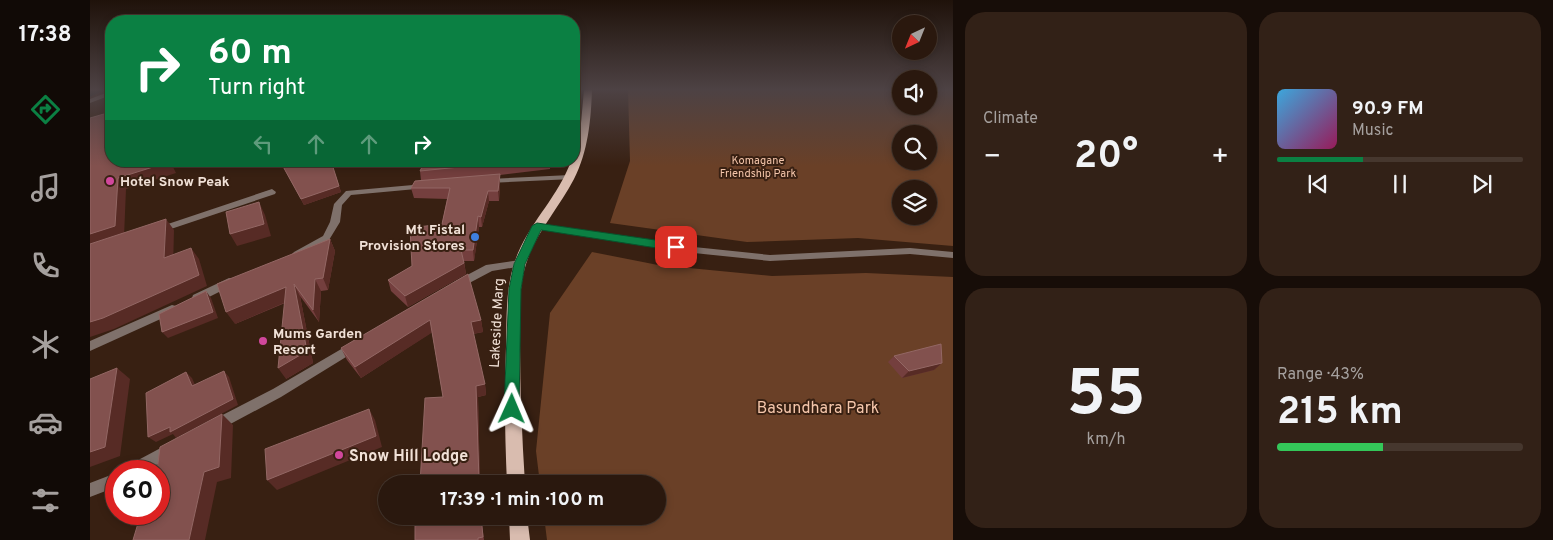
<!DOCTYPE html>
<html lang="en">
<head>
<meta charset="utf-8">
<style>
  body { margin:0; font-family:Overpass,sans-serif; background:#322117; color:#f1f3f6; height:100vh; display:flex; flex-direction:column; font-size:19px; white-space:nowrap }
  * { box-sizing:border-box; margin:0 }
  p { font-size:16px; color:#a5a09e }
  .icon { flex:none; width:28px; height:28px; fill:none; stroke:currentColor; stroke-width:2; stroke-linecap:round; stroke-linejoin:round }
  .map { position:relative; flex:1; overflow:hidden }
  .side { display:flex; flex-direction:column; gap:12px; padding:12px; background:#170d08; width:600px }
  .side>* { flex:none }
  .top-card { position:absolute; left:15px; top:15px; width:475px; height:152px; border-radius:20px; box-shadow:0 2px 8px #0003,0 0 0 1px #46372e; background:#0b8043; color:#fff; overflow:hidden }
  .needle { width:32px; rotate:223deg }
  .controls { position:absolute; left:802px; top:15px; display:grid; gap:10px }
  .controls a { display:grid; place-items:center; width:45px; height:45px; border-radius:50%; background:#2a180e; box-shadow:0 2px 8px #0003,0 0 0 1px #46372e; font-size:25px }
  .speed { position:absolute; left:15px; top:460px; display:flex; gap:10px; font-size:25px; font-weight:700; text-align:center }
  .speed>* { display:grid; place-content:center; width:65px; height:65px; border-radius:50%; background:#2a180e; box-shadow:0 2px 8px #0003,0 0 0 1px #46372e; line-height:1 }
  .speed .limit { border:8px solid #d22; background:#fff; color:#111 }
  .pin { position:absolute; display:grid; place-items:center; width:42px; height:42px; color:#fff; margin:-21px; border-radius:10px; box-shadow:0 2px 8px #0006 }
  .me { position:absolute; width:55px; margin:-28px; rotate:1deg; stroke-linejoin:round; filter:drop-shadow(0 0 4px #0008) }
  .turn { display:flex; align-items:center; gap:18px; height:105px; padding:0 20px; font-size:22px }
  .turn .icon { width:65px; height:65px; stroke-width:2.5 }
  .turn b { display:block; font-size:35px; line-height:42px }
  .lanes { display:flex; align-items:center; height:48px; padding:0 20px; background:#0003; justify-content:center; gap:25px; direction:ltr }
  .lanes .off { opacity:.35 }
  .big { font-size:38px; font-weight:700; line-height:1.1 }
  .side .tile { flex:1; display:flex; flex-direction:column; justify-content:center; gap:8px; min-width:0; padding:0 18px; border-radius:20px; background:#322117 }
  .side .dial { align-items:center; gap:0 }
  .dial b { font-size:65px; line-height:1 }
  .song { display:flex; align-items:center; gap:15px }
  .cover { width:60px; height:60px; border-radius:8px; background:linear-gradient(135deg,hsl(200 70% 55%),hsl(330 70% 35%)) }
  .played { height:5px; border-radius:2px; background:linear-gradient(90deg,#0b8043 35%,#46372e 35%) }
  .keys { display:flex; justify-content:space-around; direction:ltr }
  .heat { display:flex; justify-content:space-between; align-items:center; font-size:28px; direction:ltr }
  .charge { height:8px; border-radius:4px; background:linear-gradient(90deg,#34c759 43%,#46372e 0) }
  .side .tiles { flex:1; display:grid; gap:12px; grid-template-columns:repeat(2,1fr) }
  .trip { position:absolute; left:288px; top:475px; width:288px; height:50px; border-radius:25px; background:#2a180e; box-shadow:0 2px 8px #0003,0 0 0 1px #46372e; font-weight:700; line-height:50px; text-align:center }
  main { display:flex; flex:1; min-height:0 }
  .dock { display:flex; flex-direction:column; width:90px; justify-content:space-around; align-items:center; background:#110a06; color:#a5a09e }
  .dock .icon { width:35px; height:35px }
  .dock .on { color:#0b8043 }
  .dock b { font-size:22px; color:#f1f3f6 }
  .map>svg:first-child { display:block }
  .green { fill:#6a4027; fill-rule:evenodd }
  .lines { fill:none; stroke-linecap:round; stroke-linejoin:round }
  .stream { stroke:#041921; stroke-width:5 }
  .minor { fill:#7f716b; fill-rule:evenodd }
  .primary { fill:#d9bcaf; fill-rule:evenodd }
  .wall { fill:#743f3e }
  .shaded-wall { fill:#572b25 }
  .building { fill:#82514e; stroke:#936764 }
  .route { fill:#0b8043; stroke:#07532c }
  .hotel-dot { fill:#d1479c; stroke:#382012; stroke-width:2 }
  .shop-dot { fill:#3f7fe0; stroke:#382012; stroke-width:2 }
  .labels { text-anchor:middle; stroke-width:4; stroke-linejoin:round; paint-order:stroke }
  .far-park-label { font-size:11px; fill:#f5c6ab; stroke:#382012 }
  .poi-label { font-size:14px; font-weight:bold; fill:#f1e1d7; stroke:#382012; text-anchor:start }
  .street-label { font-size:14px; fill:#f1e1d7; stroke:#382012 }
  .near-park-label { font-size:16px; fill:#f5c6ab; stroke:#382012 }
  .near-poi-label { font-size:16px; font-weight:bold; fill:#f1e1d7; stroke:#382012; text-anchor:start }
</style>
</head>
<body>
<main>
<nav class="dock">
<b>17:38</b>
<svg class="icon on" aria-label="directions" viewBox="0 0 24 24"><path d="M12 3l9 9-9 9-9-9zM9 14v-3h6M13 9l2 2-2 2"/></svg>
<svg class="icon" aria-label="music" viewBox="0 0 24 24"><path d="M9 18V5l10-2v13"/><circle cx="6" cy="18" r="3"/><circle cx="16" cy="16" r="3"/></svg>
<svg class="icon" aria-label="phone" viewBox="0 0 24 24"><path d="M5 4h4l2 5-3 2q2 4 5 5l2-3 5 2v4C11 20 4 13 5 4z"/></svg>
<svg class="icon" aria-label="climate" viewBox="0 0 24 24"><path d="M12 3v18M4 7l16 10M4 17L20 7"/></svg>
<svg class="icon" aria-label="car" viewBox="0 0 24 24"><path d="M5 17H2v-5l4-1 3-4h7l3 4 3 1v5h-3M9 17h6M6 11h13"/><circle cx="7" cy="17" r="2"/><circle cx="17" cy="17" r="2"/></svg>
<svg class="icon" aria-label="filters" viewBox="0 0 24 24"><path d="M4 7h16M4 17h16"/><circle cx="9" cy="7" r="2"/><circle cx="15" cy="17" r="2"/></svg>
</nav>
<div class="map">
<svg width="863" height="540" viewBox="0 0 863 540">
  <rect width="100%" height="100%" fill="#382012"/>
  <!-- green -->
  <path class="green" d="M538,90h273v16h28v-16h24v156l-95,-8 -111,4 -137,-19 20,-62zM811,134h28v27h-28zM811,189h28v27h-28z
    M502,252l66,13 114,11 94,-3 87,4v263h-406l-3,-24h112v-32h-116l-4,-33 14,-138z"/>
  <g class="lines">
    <!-- stream -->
    <path class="stream" d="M0,94l9,-4"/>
    <!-- minor -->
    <path class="minor" d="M21,91v4l-21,8v-4z
      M480,175h3v4l-84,4 -4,-2 4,-2z
      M334,184l4,2 -1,2 -76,7 -9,10 -2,17 -11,18 -29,16 -3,1 -5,-3 2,-2 29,-16 7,-14 4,-18 12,-13z
      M182,189l4,3 -1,2 -113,38 -3,1 -5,-3 2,-2z
      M447,223l157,24 76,8 140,-7 43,4v6l-43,-4 -140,7 -76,-8 -160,-25 -2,-2z
      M430,260l5,4 -2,2 -31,5 -34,18 -4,-1 -1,-3 1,-3 32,-17z
      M139,278l4,1 1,3 -1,3 -32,16h-8l-1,-3 1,-3z
      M82,305l4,1 1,3 -1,3 -86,39v-10z
      M265,341l4,2 2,3 -2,3 -78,48 -60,32 -5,2 -5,-2 -2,-4 2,-4 62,-32z
      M80,443l5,2 2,5 -2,5 -30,16h-20l2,-5z
      M26,473v14l-26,10v-14z"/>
    <!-- primary -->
    <path class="primary" d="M494,90h8c-1,30 -4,62 -18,89 -15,29 -38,53 -48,85 -8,26 -6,53 -6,80 0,46 2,93 5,140h-18c-2,-46 -3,-92 -1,-137 1,-32 -1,-64 12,-94 14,-33 41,-58 53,-92h3l7,-38z
      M419,516h18l3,24h-20z"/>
  </g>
  <!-- wall -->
  <path class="wall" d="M190,161h51l10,31 -37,13z
    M335,161h126l-1,2v6l-50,6v9l-1,17h-10l-7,26h-3l-5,34h-10l2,13 -58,33 -17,-16 -3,-11 24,-14 30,-42 5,-25 -33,-1 -3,-10 10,-8 -1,-9z
    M240,239l5,12 -7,39 -7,1 -2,31 -19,-26 13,67 -27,16 -1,-76 -50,21z
    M391,320l2,12 -10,2 12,50 1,11 -8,2 2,87h-60l23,-87 -11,-65 -71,46 -14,-18 -6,-12z
    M804,356l48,7 -8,7 -32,8 -14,-16z
    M391,516l3,24h-69z"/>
  <!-- shaded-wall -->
  <path class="shaded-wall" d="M78,161h2l6,12 -50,16 -2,48 -34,11v-14l28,-56z
    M410,174v10l-1,17 -1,-10z
    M249,186l2,6 -37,13 -3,-6z
    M398,191l1,10 -7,26 -1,-10z
    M169,202l6,13 6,21 -34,10 -7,-12z
    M388,216l1,11 -5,34 -1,-11z
    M76,219l8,11 -1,39 -9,-11z
    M240,239l5,12 -7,39 -5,-12z
    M101,248l8,11 8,27 -93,43 -24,8v-15z
    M374,263l2,11 -58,33 -3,-11z
    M225,279l6,12 -2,31 -6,-12z
    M204,284l6,12 13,67 -27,16 -8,-11z
    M196,287l7,12 -58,25 -9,-12z
    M116,291l5,7 7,20 -50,20 -6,-6z
    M340,320l3,12 -72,46 -6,-11z
    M391,320l2,12 -11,2 -1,-12z
    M852,363l-8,7 -32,8 7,-7z
    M27,368l13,11 -10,77 -30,11v-15z
    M134,371l5,6 9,28 -62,33 -3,-4 -17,8 -8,-5z
    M96,372l6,6 6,14 -6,-6z
    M395,384l1,11 -8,2 2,87h-1l-3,-98z
    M279,409l6,11 7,27 -105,43 -10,-10z
    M132,414l11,11 -2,53 -14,4 -12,58h-16l15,-68z"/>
  <!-- building -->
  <path class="building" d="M21,112v49h57l1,1 -51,16 -3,48 -25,8v-116z
    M190,161h51l8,25 -38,13z
    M335,161h94l-99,10z
    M410,174l-2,17h-10l-7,26 -3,-1 -5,34h-12l3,13 -59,33 -17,-16 24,-14 -2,-38 32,-4 8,-36h-39l4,-7z
    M169,202l5,22 -34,10 -4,-22z
    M76,219l-2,39 27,-10 8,27 -96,43 -13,4v-78z
    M240,239l-7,39 -8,1 -2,31 -19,-26 13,67 -29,17 8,-81 -60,25 -9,-28z
    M378,274l13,46 -10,2 14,62 -9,2 3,95 -29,3h-30l5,-86 18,-1 -13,-77 -75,47 -14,-19z
    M116,291l7,21 -51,20 -3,-18z
    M851,344l1,19 -33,8 -15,-15z
    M27,368l-12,79 -15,5v-73z
    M134,371l9,28 -63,33v-5l-22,10 -2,-44 40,-21 6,14z
    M279,409l7,27 -109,44 -2,-31z
    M132,414l-3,53 -15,5 -15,68h-56l6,-20 11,-2 1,-4h8v-43h-2l3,-24z
    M371,516h20l2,21 -5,1v2h-63v-14z"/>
  <!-- sky -->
  <linearGradient id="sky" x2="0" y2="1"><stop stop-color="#1f120a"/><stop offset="0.54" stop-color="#4d4244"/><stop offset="1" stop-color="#4d4244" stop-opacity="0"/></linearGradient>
  <rect width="863" height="166" fill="url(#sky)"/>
  <!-- route -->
  <path class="route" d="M447,223l139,20 5,4 -5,4 -135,-21 -16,34 -4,25 -2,120 -2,4 -5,2 -6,-2 -2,-4 5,-120 5,-25 18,-38z"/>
  <!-- markers -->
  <g class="hotel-dot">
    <circle cx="20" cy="181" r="5"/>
    <circle cx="173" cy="341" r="5"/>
    <circle cx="249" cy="455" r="5"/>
  </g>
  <circle class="shop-dot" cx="385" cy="237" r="5"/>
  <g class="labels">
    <!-- far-park labels -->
    <g class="far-park-label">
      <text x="668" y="164">Komagane<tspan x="668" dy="13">Friendship Park</tspan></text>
    </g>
    <!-- poi labels -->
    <g class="poi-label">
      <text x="30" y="186">Hotel Snow Peak</text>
      <text x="375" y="234" text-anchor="end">Mt. Fistal<tspan x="375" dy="16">Provision Stores</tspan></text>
      <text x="183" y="338">Mums Garden<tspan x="183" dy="16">Resort</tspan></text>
    </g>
    <!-- street labels -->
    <g class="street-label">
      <text transform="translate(406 323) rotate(-87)" y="5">Lakeside Marg</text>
    </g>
    <!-- near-park labels -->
    <g class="near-park-label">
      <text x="728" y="413">Basundhara Park</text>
    </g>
    <!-- near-poi labels -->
    <g class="near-poi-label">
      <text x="259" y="461">Snow Hill Lodge</text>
    </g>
  </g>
</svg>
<div class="controls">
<a><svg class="needle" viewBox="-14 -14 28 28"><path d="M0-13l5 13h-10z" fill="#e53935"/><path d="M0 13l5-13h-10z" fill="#a5a09e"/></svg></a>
<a><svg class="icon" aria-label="sound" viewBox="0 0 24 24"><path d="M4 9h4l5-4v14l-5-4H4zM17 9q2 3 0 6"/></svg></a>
<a><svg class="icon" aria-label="search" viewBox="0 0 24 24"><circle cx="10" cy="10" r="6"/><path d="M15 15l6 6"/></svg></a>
<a><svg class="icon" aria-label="layers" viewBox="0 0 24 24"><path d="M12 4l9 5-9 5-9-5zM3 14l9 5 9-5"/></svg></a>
</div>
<div class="speed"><div class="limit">60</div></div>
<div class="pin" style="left:586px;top:247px;background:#d93025"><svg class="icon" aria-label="arrive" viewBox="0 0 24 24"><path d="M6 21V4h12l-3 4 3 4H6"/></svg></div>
<svg class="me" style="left:422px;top:409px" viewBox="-20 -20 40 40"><path d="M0-17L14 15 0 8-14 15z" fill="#0b8043" stroke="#fff" stroke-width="4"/></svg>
<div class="trip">17:39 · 1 min · 100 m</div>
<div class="top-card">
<div class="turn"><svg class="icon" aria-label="right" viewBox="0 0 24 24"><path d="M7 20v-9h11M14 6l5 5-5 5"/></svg><div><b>60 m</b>Turn right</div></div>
<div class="lanes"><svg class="icon off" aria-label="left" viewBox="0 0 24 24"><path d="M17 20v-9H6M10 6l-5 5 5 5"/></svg><svg class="icon off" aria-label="ahead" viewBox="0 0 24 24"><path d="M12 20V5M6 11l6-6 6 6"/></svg><svg class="icon off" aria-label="ahead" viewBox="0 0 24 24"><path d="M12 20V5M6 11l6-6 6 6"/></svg><svg class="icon" aria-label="right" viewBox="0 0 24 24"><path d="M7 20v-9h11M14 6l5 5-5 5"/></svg></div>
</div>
</div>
<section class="side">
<div class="tiles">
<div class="tile"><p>Climate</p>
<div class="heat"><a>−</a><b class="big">20°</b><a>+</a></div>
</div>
<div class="tile">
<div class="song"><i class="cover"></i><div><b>90.9 FM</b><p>Music</p></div></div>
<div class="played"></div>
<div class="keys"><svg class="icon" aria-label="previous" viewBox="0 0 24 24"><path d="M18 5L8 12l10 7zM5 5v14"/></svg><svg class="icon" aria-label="pause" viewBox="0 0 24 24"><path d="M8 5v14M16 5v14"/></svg><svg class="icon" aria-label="next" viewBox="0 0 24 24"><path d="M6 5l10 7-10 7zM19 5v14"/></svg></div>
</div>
<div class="tile dial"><b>55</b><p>km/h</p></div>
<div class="tile"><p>Range · 43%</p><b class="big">215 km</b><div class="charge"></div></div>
</div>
</section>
</main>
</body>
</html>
